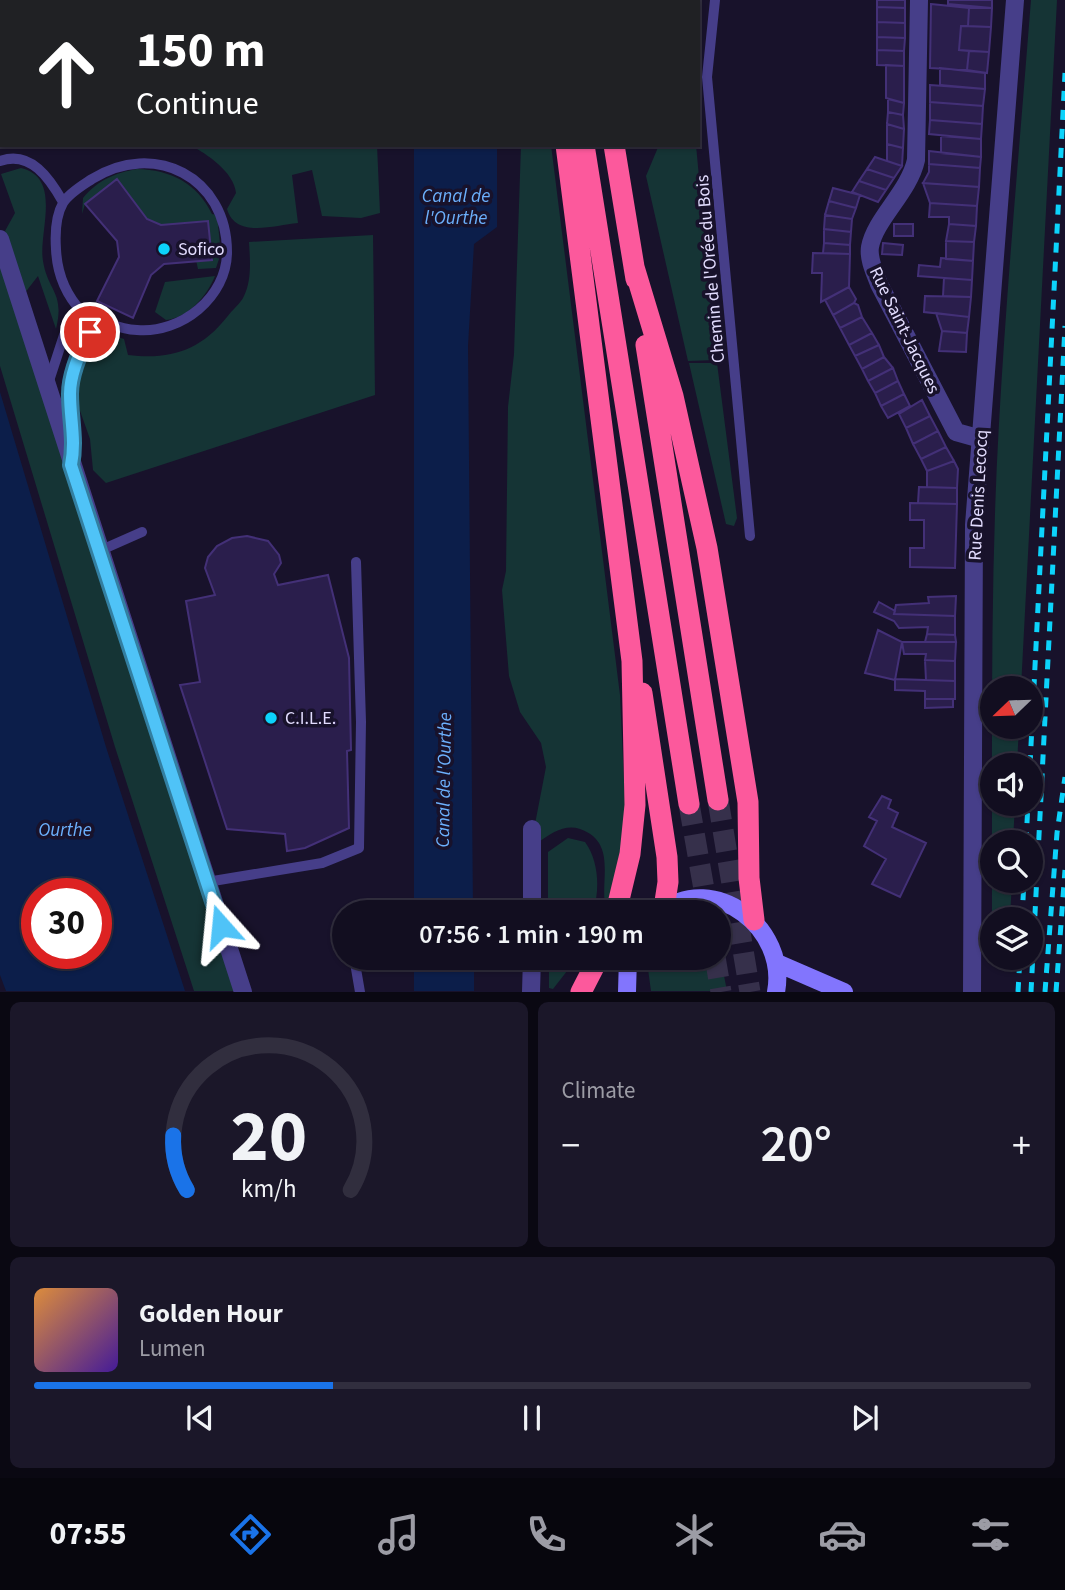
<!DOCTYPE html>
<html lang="en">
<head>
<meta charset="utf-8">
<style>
  body { margin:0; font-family:"Source Sans 3",sans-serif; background:#1b1729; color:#f1f3f6; height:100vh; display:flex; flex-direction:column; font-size:26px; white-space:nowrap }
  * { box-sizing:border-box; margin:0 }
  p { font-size:23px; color:#9c9ca5 }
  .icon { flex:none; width:38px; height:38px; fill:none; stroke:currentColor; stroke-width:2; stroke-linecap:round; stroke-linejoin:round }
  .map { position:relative; height:992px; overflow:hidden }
  .drawer { display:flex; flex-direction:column; gap:10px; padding:10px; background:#0a0812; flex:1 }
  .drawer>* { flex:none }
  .banner { position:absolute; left:0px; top:0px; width:700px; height:147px; box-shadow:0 2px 5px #0004,0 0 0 2px #312e3e; background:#202124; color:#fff; overflow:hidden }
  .needle { width:46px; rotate:247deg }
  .buttons { position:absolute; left:980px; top:676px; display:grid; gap:14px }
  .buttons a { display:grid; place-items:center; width:63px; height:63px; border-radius:50%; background:#120e20; box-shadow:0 2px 5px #0004,0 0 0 2px #312e3e; font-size:35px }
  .speed { position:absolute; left:21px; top:878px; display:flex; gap:14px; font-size:35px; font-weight:700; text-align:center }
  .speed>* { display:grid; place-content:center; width:91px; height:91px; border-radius:50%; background:#120e20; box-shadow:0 2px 5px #0004,0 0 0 2px #312e3e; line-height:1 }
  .speed .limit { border:10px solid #d22; background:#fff; color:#111 }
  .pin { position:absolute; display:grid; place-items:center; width:60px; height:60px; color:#fff; margin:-30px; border:4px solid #fff; border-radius:50%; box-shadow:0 2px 7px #0007 }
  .me { position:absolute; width:77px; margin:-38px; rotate:342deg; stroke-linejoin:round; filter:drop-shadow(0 0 5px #0008) }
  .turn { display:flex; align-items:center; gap:24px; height:147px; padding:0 21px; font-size:32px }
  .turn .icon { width:91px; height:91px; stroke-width:2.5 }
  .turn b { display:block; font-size:49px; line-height:60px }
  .big { font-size:52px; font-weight:600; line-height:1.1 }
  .drawer .card { flex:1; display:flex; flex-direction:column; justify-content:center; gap:10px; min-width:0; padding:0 24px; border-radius:10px; background:#1b1729 }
  .drawer .dial { align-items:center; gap:0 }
  .dial svg { height:182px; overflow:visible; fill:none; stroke:#312e3e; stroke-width:7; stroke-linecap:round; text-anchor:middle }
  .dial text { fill:#f1f3f6; stroke:none }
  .song { display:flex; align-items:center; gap:21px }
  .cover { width:84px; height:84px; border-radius:10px; background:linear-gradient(135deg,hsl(30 70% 55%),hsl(260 70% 35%)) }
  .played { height:7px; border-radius:4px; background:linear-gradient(90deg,#1a73e8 30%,#312e3e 30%) }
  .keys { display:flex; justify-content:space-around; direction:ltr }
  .heat { display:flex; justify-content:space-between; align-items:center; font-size:38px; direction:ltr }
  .drawer .tiles { flex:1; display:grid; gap:10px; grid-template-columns:1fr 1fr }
  .card:last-child { grid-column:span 2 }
  .trip { position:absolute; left:332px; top:900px; width:399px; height:70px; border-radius:35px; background:#120e20; box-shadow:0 2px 5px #0004,0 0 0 2px #312e3e; font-weight:600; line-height:70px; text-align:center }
  .tab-bar { display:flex; height:112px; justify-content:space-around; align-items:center; background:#07060d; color:#9c9ca5 }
  .tab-bar .icon { width:49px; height:49px }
  .tab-bar .current { color:#1a73e8 }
  .tab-bar b { font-size:32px; color:#f1f3f6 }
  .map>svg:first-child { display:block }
  .green { fill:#153435 }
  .water { fill:#0c1e4a; fill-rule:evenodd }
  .building { fill:#2a1e4c; stroke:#433077; stroke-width:2 }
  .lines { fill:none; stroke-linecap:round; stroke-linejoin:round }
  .highway-tunnel { stroke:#36304b; stroke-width:21; stroke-dasharray:21 10; stroke-linecap:butt }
  .lane { stroke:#463e89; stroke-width:10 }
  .street { stroke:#463e89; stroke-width:18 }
  .secondary { stroke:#8275fd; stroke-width:18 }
  .highway { stroke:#fc599c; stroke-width:21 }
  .rail { stroke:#0cd3fb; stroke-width:5; stroke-dasharray:10 9; stroke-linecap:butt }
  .route-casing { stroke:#337fa1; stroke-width:18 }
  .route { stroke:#4fc3f7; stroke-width:12 }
  .poi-dot { fill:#0cd3fb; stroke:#18122b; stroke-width:2.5 }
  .labels { text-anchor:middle; stroke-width:7; stroke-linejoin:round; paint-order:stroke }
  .poi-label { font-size:18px; fill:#e2dcfe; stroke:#18122b; text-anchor:start }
  .street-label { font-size:18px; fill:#e2dcfe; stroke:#18122b }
  .water-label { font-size:19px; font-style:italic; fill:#6cb0fd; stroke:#18122b }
</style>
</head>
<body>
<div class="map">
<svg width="1065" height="992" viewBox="0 0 1065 992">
  <rect width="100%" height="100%" fill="#18122b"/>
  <!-- green -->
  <path class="green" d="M1031,0h26l-36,688h-29v38h27l-2,39h-25v38h23l-2,39h-21c0,-140 -1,-280 7,-419 8,-141 21,-282 32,-423z
    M190,145h187l3,68 -19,5 -39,-2 -10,-46 -20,5 6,48c-24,2 -62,16 -71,-14l9,-16c-2,-21 -29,-39 -46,-48z
    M521,145h30l69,550 6,130 -19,87c-10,-26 13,-69 -27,-83 -15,-5 -29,4 -41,13l-4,-18 11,-57 -5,-24 -21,-31 -11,-36 -7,-86 4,-19 2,-164 6,-53z
    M659,145h37l20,215 -28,1 -42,-185z
    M21,168c42,10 17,65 22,93 5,31 22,31 13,68l-18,-53 -14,18 -19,-63 10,-18 -14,-39z
    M137,169c34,1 60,14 75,45l5,1 4,38 -5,15 -18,1 -2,-9 -35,-35 -14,-6 -62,-15 -3,10 1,-16c15,-18 32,-25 54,-29z
    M373,235l2,160 -269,88 -13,-13 -3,-31 -11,-31 -1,-28 21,-49 25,8 4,16c42,5 72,-4 99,-38 5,-7 14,-14 17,-21 8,-16 6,-37 5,-54z
    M0,263l235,728h-41l-79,-244 -115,-381z
    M215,276c-8,20 -27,42 -49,44l-11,-8 10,-30z
    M689,363h28l20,155 -3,8 -8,-2z
    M568,838l17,4c14,19 15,48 8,70h-45v-60z
    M992,880h20l-2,39h-18z
    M719,950l8,41h-76l-3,-22 3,-12h68z
    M549,957h29l-25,32 -4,-1z"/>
  <!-- water -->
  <path class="water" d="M414,145h83v82l-23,17 -6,102 5,566h-59z
    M0,392l106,355 79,244h-179l-6,-16zM96,894v60h-59v-60z
    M414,957h60v34h-60z"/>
  <!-- building -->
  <path class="building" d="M0,0h11l-9,2v51z
    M877,0h28v8l-28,-1z
    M948,0h44v8l-44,-4z
    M931,4l38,4 -1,18h-7l-2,24 10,1 -2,19 -37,-2z
    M877,7l28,1v15l-28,-1z
    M969,8h23l-1,19 -23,-1z
    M877,22l28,1v15l-28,-1z
    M961,26l30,1 -2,25 -30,-2z
    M877,37l28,1 -1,13 -27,-1z
    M877,50l27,1v15l-27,-1z
    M969,51l20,1 -2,21 -20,-3z
    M886,65l18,1v37l-18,-5z
    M940,68l45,5v16l-45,-4z
    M930,85l55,4 -2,17 -53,-4z
    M888,99l16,4 -1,12 -15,-3z
    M930,102l53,4 -1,18 -52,-4z
    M888,112l15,3 1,14 -17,-5z
    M930,120l52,4 -1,15 -52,-5z
    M887,124l17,5 -1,19 -16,-4z
    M941,136l40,3v18l-40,-4z
    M887,144l16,4 -1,18 -15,-5z
    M929,151l52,6 -1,11 -51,-4z
    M875,157l27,9 -8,12 -27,-9z
    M929,164l51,4 -1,19 -56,-4 6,-11z
    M867,169l27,9 -8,12 -27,-9z
    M117,179l30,40 14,6 47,-4 4,39 -48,4 -13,11 -18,43 -36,-17 22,-44 -2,-16 -32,-37z
    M859,181l27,9 -8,12 -26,-10z
    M923,183l56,4 -2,19 -47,-3z
    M833,188l27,7 -4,13 -27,-7z
    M829,201l27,7 -4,11 -27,-4z
    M930,203l47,3 -1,20 -27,-2v-7h-20z
    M825,215l27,4 -1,13 -27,-3z
    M894,224h19v12h-19z
    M949,224l27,2 -2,16 -28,-1z
    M824,229l27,3 -1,13 -26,-2z
    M946,241l28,1 -1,19 -27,-2z
    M824,243l26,2v9l-27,-1z
    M883,243l20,2 -1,10 -20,-1z
    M813,253l37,1 -1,33 -28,15 1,-29h-10z
    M941,258l32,3 -1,19 -54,-4 1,-11 21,2z
    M944,278l28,2 -1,17 -28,-1z
    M849,287l7,12 -2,4 -21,12 -8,-15z
    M925,296l46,1 -2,20 -45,-5z
    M854,303l4,2 4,12 -22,11 -7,-13z
    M936,313l33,4 -2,16 -25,-2z
    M862,317l10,16 -23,12 -9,-17z
    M942,331l25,2 -1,19 -27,-1z
    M872,333l7,12 -24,11 -6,-11z
    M879,345l5,12 -22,12 -7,-13z
    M884,357l9,11 -25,13 -6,-12z
    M893,368l5,13 -23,12 -7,-12z
    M898,381l6,13 -23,12 -6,-13z
    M904,394l6,12 -22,12 -7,-12z
    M922,400l8,16 -24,12 -7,-14z
    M930,416l8,15 -25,13 -7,-16z
    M938,431l8,16 -25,12 -8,-15z
    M946,447l8,14 -27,10 -6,-12z
    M954,461l4,8 -1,19 -30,-1v-16z
    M919,487l38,1v16l-39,-1z
    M910,503l47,1 -2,64 -45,-1v-19h14v-28h-14z
    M247,536l21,5 11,14 2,8 -7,11 4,11 50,-10 21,83 2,92 -4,1 2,77 -44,20 -18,3 -2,-17 -58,-5 -47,-144 20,-3 -14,-81 29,-6 -10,-27 3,-11 9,-11 15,-8z
    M956,596l-1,20 -61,-2 2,-9 33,-2 -1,-6z
    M879,602l16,9 -1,3 61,2v19l-28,-1 1,-7 -29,1 -5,-7 -20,-9z
    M878,630l24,12 -7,38 -30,-7z
    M927,634l28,1 1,7h-31z
    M902,642h54l-1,19 -30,-1 1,-6h-22z
    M925,660l30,1v20l-29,-1z
    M895,679l60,2v18h-30v-8l-30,-1z
    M925,699h28v8l-28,1z
    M882,796l9,4 -3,8 10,5 -6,14 34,16 -26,54 -28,-13 14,-25 -22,-13 13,-25 -8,-4z"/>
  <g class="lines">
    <!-- highway-tunnel -->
    <path class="highway-tunnel" d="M718,800l32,192
      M689,804l19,108
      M715,957l6,35"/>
    <!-- lane -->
    <path class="lane" d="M715,0l-8,77 43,459
      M0,161c31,-11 50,18 63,41
      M49,381l15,-46 18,-23c17,8 36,17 55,18 44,4 90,-33 90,-78 0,-75 -73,-112 -135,-73 -9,6 -23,14 -29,24 -8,14 -8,31 -7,46 1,24 10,46 26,63
      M73,454l-3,-62 4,-21 16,-39
      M99,551l43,-19
      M207,882l115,-19 37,-15 2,-126 -5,-160
      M354,957l6,35"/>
    <!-- street -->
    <path class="street" d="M919,0l-3,160c-7,32 -41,59 -46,87 -2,12 5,26 9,37l77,148 25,7
      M0,239l243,753
      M532,912v-83
      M531,992l1,-35
      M972,992l2,-467 41,-525"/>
    <!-- secondary -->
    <path class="secondary" d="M660,912c55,-41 128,17 116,80
      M777,963l67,29
      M627,992l1,-35"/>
    <!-- highway -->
    <path class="highway" d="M562,0v2
      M593,0v2
      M566,145l66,516 3,144 -5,49 -14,58
      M584,145l105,659
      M614,145l22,134
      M634,267l39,129 34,152 41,254 1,76 5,42
      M646,345l72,455
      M642,693l25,164 1,25 -4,26
      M581,992l18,-35"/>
    <!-- rail -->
    <path class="rail" d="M1030,765l35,-692
      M1026,842l2,-39
      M1022,919l2,-39
      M1018,992l2,-35
      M1031,992l34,-666
      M1045,992l12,-159 8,-56
      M1056,992l9,-122"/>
  </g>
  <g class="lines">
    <!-- route casing -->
    <g class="route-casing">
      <path id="route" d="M90,332c-10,19 -20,41 -20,62 0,25 6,46 1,71l150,461"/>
    </g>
    <!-- route -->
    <use href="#route" class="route"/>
  </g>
  <!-- markers -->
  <g class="poi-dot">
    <circle cx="164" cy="249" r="7"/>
    <circle cx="271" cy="718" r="7"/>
  </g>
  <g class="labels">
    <!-- poi labels -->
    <g class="poi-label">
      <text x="178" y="255">Sofico</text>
      <text x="285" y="724">C.I.L.E.</text>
    </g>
    <!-- street labels -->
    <g class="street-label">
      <text transform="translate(710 269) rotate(-95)" y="6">Chemin de l'Orée du Bois</text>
      <text transform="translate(905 330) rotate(64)" y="6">Rue Saint-Jacques</text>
      <text transform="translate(978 495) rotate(-87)" y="6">Rue Denis Lecocq</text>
    </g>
    <!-- water labels -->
    <g class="water-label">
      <text x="456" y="202">Canal de<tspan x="456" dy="22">l'Ourthe</tspan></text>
      <text transform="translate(443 780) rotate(-89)" y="7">Canal de l'Ourthe</text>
      <text x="65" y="836">Ourthe</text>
    </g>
  </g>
</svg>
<div class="buttons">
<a><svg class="needle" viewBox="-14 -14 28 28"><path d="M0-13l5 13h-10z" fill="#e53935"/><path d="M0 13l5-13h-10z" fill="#9c9ca5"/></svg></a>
<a><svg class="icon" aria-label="sound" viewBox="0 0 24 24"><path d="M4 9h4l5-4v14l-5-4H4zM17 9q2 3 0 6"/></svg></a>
<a><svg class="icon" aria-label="search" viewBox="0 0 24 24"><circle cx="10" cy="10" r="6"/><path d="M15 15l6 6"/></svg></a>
<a><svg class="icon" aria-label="layers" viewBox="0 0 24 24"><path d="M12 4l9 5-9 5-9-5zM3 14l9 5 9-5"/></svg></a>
</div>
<div class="speed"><div class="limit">30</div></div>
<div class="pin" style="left:90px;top:332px;background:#d93025"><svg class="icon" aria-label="arrive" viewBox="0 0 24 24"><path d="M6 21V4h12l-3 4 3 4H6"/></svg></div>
<svg class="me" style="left:221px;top:926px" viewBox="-20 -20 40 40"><path d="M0-17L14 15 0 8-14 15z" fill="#4fc3f7" stroke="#fff" stroke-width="4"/></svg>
<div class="trip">07:56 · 1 min · 190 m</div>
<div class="banner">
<div class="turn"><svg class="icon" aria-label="ahead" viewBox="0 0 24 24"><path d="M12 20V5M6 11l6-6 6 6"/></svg><div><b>150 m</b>Continue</div></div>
</div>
</div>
<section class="drawer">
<div class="tiles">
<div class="card dial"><svg viewBox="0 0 100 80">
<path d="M14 69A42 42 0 1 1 86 69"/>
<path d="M14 69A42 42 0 0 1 8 45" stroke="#1a73e8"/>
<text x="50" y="56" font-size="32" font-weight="700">20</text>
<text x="50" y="72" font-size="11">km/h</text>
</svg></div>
<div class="card"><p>Climate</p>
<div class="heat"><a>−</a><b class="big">20°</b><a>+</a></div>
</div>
<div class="card">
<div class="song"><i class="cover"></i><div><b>Golden Hour</b><p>Lumen</p></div></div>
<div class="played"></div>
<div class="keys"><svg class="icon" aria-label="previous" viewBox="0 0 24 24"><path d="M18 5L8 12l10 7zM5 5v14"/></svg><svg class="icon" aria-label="pause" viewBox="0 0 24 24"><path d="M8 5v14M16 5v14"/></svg><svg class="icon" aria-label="next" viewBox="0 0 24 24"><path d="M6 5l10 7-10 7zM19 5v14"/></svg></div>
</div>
</div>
</section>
<nav class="tab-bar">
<b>07:55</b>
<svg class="icon current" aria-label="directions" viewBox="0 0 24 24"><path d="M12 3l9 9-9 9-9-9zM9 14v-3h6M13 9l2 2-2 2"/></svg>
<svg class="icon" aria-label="music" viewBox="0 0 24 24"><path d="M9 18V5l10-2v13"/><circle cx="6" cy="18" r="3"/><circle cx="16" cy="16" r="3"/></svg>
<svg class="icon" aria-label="phone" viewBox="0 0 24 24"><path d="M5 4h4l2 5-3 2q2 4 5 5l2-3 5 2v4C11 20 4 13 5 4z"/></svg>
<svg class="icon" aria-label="climate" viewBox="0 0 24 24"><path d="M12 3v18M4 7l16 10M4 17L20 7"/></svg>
<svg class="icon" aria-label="car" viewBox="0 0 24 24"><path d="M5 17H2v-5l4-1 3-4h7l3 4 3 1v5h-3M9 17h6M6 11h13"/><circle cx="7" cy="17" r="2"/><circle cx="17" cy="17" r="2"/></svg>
<svg class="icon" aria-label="filters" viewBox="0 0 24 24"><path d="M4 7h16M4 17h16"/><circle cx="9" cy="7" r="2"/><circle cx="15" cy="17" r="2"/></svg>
</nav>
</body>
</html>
